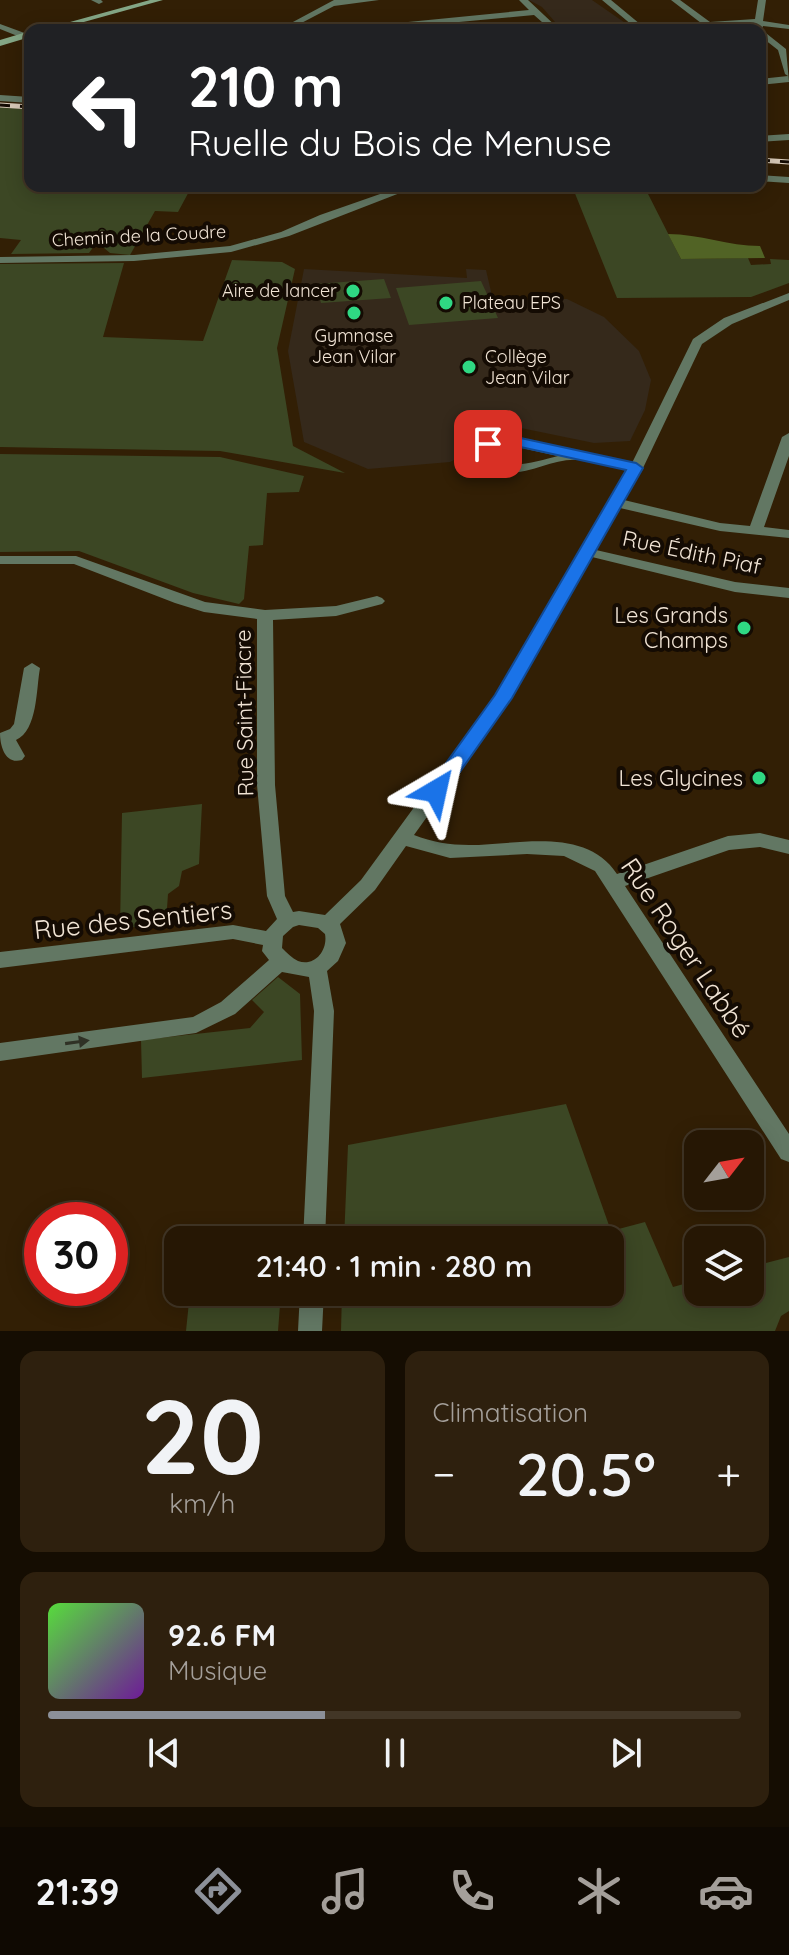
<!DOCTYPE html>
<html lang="fr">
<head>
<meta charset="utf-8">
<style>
  body { margin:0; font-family:Quicksand,sans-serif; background:#2e200e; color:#f1f3f6; height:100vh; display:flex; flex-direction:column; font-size:30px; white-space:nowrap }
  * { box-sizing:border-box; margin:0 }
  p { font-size:26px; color:#a49f9a }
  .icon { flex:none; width:44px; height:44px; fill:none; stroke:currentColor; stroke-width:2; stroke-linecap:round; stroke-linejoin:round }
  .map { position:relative; height:1331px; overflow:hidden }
  .side { display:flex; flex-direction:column; gap:20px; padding:20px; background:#150d02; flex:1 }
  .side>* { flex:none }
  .guide { position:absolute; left:24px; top:24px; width:742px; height:168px; border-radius:16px; box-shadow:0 4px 20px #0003,0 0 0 2px #423626; background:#202124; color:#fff; overflow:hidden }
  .needle { width:52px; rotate:59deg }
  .controls { position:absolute; left:684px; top:1130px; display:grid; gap:16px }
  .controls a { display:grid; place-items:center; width:80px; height:80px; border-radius:16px; background:#261704; box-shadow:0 4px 20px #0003,0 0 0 2px #423626; font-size:40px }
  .speed { position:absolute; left:24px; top:1202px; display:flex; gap:16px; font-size:40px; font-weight:700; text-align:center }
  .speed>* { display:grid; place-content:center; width:104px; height:104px; border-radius:50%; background:#261704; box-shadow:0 4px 20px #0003,0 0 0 2px #423626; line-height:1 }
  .speed .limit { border:12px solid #d22; background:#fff; color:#111 }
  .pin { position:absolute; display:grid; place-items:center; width:68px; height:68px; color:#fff; margin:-34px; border-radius:16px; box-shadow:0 4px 12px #0006 }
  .me { position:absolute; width:88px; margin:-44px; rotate:36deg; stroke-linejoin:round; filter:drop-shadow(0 0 6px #0008) }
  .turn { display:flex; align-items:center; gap:28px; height:168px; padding:0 32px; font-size:36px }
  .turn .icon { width:104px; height:104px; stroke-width:2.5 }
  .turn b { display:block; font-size:56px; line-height:68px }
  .big { font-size:60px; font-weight:600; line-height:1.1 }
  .side .card { flex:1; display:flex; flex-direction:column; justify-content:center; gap:12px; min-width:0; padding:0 28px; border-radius:16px; background:#2e200e }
  .side .dial { align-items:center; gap:0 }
  .dial b { font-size:104px; line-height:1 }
  .song { display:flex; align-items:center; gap:24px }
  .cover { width:96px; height:96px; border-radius:12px; background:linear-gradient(135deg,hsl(110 70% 55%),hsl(280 70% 35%)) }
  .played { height:8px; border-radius:4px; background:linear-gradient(90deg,#8c9099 40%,#423626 40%) }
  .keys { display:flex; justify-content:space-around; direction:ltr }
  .heat { display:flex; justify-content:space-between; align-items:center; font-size:44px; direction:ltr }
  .side .tiles { flex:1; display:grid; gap:20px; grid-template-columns:1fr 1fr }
  .card:last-child { grid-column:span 2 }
  .trip { position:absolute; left:164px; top:1226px; width:460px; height:80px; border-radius:16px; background:#261704; box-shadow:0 4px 20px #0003,0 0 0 2px #423626; font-weight:600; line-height:80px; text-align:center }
  .tab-bar { display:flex; height:128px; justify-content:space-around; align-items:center; background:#0f0902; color:#a49f9a }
  .tab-bar .icon { width:56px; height:56px }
  .tab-bar .selected { color:#8c9099 }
  .tab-bar b { font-size:36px; color:#f1f3f6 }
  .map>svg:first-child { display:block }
  .education { fill:#35291b }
  .green { fill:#3c4724 }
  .forest { fill:#516325 }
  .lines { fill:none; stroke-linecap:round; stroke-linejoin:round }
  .minor { fill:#627763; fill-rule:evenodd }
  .secondary { fill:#84a786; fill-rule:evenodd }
  .rail-casing { stroke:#d7c9b8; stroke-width:5 }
  .rail { stroke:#140b03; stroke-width:3; stroke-dasharray:10; stroke-linecap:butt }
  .oneway { fill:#2f3125 }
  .route { fill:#1a73e8; stroke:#114b97; stroke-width:2 }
  .poi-dot { fill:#2fd883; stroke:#140b03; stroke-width:3 }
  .labels { text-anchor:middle; stroke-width:8; stroke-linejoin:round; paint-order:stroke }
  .far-street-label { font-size:18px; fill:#f1e4d5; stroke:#140b03 }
  .far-poi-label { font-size:18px; fill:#f1e4d5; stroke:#140b03; text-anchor:start }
  .street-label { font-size:22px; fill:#f1e4d5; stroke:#140b03 }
  .poi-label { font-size:22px; fill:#f1e4d5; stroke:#140b03; text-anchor:end }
  .near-street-label { font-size:26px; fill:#f1e4d5; stroke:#140b03 }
</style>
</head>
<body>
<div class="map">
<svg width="789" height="1331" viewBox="0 0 789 1331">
  <rect width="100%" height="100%" fill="#321f05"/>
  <!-- education -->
  <path class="education" d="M529,0h63l39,27 -69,3 -20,-23z
    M304,269l163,9 -1,-9 20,1 7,30 74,-1 37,18 35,34 12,29 -6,30 -15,31 -36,2 -78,-16h-26l-14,3 -13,8 -5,7 -2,14 -6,3 -82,7 -64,-27 -16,-91z"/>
  <!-- green -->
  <path class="green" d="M0,107l30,2v77h162l-14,26 -23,-1 -25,44 -20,-2 -13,-11 -8,11 -78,1 10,-14 -21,-2z
    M572,186h72l37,73 67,-1 3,7 20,-1 -1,-5 19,1v23l-38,14 -134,1z
    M232,260l50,2 13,7 -18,79 16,98 52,27 -125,-22 -220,-4v-183l124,-1 -21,74 100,4z
    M384,279l7,19 -70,5 -5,-19z
    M481,281l17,37 -89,7 -13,-37z
    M0,454l220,3 84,19 -5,16 -32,1 -4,52 -14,1 -5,53 -5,5 -46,-11 -114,-42 -79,1z
    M202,804l-3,60 -17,7 -3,15 -11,8 -2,29 -46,6 2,-116z
    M278,977l22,17 2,66 -160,18 -1,-38 109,-12 14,-16 -12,-12z
    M566,1104l45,127 34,-9 28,65 25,-7v12h52v-25l39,-10v54l-8,5 -6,15h-434l1,-39h268v-52h-266l4,-95z
    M190,1292h91l-3,39h-92z"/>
  <!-- forest -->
  <path class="forest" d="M668,234c32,0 60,12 92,12l5,12 -84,1z"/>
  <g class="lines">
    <!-- minor -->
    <path class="minor" d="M91,0h10l2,2 -4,2z
      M334,0h45l-45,6 -46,24h-10z
      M519,0h9l32,30h-9l-17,-15 -161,15h-30l4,-2 182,-18z
      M602,0h9l35,29 55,-6 -30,-23h9l30,22 45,-3 3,-19h8l-3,21 26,4v4l-26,-3 -1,4 24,19 3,33 -29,3v-6l28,-3 -3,-2 -7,-24 -18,-14v-6h-5l-2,-6 -73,6h-42z
      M0,24l30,11v6l-30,-12z
      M0,95l30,2v6l-30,-2z
      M789,134v6l-29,2v-6z
      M760,175l29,2v6l-29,-2z
      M403,186h15l-129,50 -58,16 -97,9 -134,2v-6l134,-2 96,-9 51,-14 39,-17z
      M789,293v7l-57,24 -30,20 -59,124 -19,32 96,23 30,3 32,-89 7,-4v23l-25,71 25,3v8l-69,-7 -100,-23 -24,42 139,32 54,6v10l-54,-6 -143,-35 -83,145 -95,133c18,7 36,10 55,10 49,0 116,-19 148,29l111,-38 32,-3 29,7v14l-29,-7 -31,3 -104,36 164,248v28l-8,-3 -186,-288 -31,-15 -37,-2 -77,4 -44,-12 -31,44 -35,34 6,19 -8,18 -11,10 7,40 -9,229h-22l11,-229 -5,-34 -27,-5 -47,42 -39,19 -196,28v-18l193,-26 28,-15 48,-42 -7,-9 1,-6 -30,-6 -233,29v-16l233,-27 33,6 11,-12 -10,-23 -10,-111v-166l-53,-7 -29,-9 -101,-39h-74v-8h76l129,46 60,8 71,-4 41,-10 5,2 3,3 -3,3 -46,12 -63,4 2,165 10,111 8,16 6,-1 26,4 36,-35 135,-185 112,-191 -1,-2 21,-32c-16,-3 -33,-9 -50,-10 -35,-3 -75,36 -104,-9 8,-10 17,-12 29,-15l129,27 61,-124 31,-21zM503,444l55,12c-21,5 -56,18 -70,-4l5,-5zM299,925l19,3 7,6c3,16 -10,33 -27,27 -6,-3 -11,-8 -16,-13l1,-12 10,-9z
      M32,663l8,5c-4,21 -2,62 -24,72l9,16 -3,4c-17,5 -22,-14 -22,-27l10,-4 4,-5 10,-56z
      M300,1292h24l-2,39h-24z"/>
    <!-- secondary -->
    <path class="secondary" d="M150,0h13l-108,30h-14z
      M30,31v6l-30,9v-6z"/>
    <!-- rail casing -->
    <g class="rail-casing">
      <path id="rail" d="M0,105l30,2
        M760,160l29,2"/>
    </g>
    <!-- rail -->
    <use href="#rail" class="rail"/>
  </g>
  <!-- one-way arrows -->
  <defs><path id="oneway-solid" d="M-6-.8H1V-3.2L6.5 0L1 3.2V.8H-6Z" transform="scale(2)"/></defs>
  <use class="oneway" href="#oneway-solid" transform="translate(77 1042) rotate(-8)"/>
  <!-- route -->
  <path class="route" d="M516,437l120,26 7,5 -131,230 -69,98 -7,2 -10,-7 69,-96 131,-225 -110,-24 -28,2 -7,-4 7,-5z"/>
  <!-- markers -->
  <g class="poi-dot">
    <circle cx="353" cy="291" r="8"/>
    <circle cx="446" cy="303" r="8"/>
    <circle cx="354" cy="313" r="8"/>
    <circle cx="469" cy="367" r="8"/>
    <circle cx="744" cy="628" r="8"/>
    <circle cx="759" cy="778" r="8"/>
  </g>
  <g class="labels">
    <!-- far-street labels -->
    <g class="far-street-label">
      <text transform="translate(139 236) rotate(-3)" y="6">Chemin de la Coudre</text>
    </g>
    <!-- far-poi labels -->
    <g class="far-poi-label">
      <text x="337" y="297" text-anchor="end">Aire de lancer</text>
      <text x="462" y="309">Plateau EPS</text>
      <text x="354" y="342" text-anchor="middle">Gymnase<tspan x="354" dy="21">Jean Vilar</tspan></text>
      <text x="485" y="363">Collège<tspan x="485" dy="21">Jean Vilar</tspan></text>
    </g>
    <!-- street labels -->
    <g class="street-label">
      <text transform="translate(692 552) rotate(12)" y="8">Rue Édith Piaf</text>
      <text transform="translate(244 713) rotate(-91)" y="8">Rue Saint-Fiacre</text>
    </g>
    <!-- poi labels -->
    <g class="poi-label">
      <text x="728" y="623">Les Grands<tspan x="728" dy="25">Champs</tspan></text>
      <text x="743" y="786">Les Glycines</text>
    </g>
    <!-- near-street labels -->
    <g class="near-street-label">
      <text transform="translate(133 920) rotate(-6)" y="9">Rue des Sentiers</text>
      <text transform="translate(686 948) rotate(56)" y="9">Rue Roger Labbé</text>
    </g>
  </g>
</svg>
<div class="controls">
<a><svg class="needle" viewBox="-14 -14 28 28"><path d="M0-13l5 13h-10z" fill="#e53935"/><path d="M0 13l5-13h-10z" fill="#a49f9a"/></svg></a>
<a><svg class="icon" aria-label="layers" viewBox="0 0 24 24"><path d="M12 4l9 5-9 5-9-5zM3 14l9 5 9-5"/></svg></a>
</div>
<div class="speed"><div class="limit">30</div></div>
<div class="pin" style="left:488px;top:444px;background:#d93025"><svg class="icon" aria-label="arrive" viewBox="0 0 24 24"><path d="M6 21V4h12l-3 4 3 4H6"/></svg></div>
<svg class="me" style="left:436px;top:791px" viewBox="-20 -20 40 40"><path d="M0-17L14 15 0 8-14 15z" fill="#1a73e8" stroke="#fff" stroke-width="4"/></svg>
<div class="trip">21:40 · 1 min · 280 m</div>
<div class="guide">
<div class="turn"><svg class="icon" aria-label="left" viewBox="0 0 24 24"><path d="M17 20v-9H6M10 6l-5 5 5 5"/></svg><div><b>210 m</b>Ruelle du Bois de Menuse</div></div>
</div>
</div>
<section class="side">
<div class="tiles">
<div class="card dial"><b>20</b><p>km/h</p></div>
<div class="card"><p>Climatisation</p>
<div class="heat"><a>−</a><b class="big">20.5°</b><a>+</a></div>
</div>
<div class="card">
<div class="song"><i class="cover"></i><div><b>92.6 FM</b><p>Musique</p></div></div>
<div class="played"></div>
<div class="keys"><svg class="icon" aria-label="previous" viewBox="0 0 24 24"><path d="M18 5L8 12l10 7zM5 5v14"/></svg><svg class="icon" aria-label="pause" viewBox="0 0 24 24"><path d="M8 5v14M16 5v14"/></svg><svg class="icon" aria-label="next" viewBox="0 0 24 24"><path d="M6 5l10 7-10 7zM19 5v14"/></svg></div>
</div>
</div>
</section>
<nav class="tab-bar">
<b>21:39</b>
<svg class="icon selected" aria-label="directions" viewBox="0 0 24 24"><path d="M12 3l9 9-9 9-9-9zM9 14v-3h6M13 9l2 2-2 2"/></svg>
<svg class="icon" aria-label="music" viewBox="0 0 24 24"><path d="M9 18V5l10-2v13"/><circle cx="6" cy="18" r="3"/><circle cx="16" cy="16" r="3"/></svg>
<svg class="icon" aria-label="phone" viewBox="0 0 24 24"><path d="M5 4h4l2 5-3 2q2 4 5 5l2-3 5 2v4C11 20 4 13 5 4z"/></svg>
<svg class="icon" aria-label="climate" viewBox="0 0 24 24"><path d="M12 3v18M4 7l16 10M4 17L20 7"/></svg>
<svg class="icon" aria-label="car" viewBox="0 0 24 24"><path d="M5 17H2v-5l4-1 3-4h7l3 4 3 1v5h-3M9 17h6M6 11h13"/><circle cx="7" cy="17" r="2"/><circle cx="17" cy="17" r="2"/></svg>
</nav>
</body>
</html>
